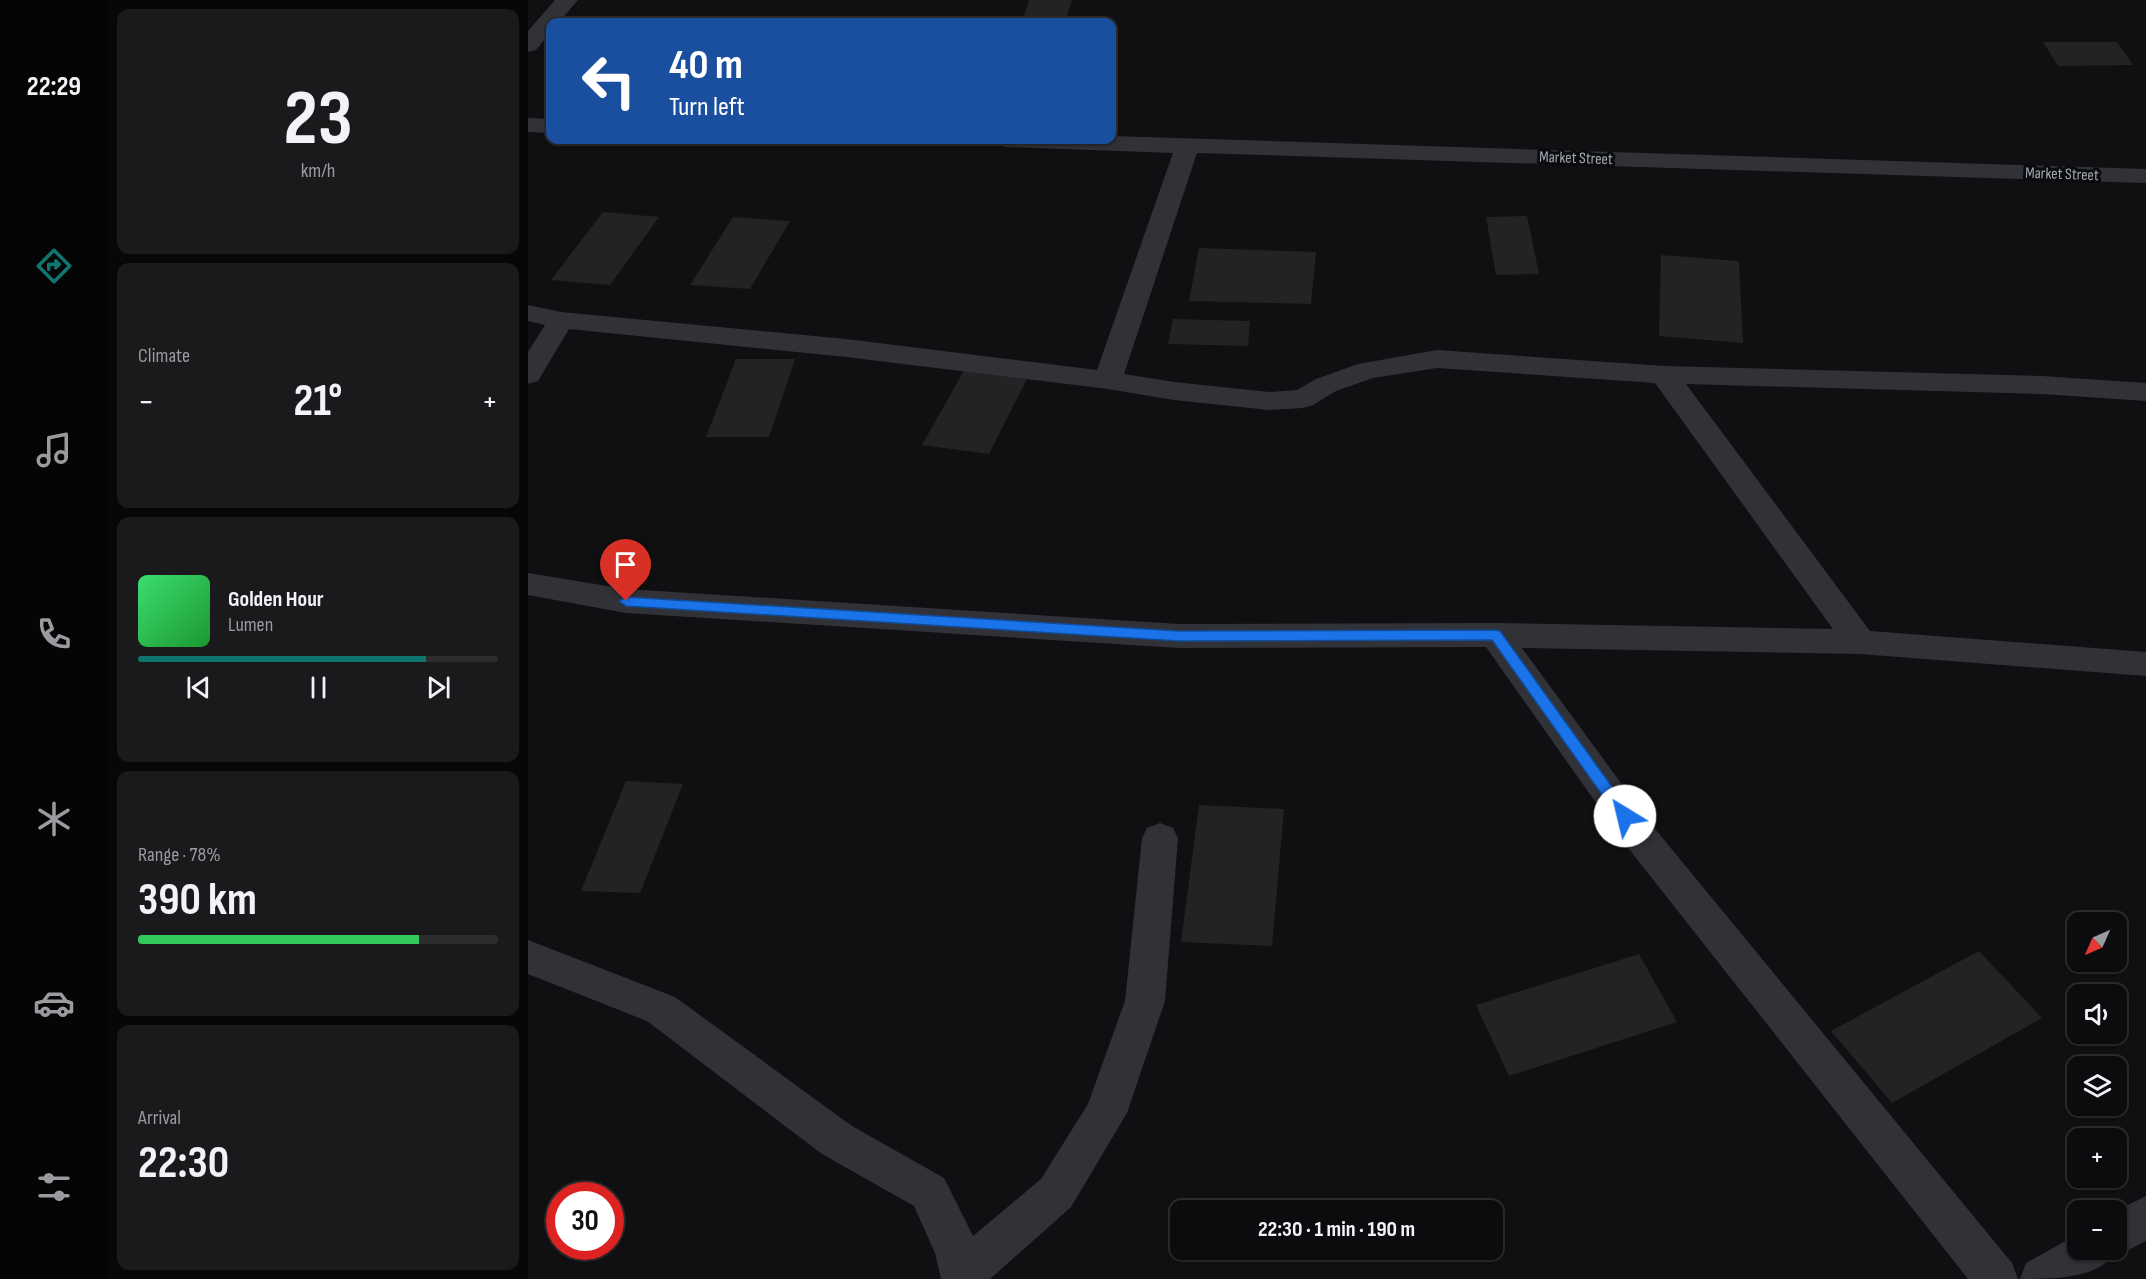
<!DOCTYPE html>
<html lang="en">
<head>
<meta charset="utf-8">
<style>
  body { margin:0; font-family:"Sofia Sans Condensed",sans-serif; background:#1a1a1c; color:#f1f3f6; height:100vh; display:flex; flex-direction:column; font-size:22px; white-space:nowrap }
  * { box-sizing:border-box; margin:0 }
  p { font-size:20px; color:#9a9b9e }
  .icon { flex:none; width:33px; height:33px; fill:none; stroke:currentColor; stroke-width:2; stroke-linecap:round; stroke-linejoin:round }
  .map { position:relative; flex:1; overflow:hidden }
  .details { display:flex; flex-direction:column; gap:9px; padding:9px; background:#070708; width:420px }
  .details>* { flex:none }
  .hud { position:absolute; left:18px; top:18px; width:570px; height:126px; border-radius:12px; box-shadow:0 2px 4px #0004,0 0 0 2px #2c2c2e; background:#1a4fa0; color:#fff; overflow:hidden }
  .needle { width:39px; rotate:225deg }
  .fabs { position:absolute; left:1539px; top:912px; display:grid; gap:12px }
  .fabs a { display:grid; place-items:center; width:60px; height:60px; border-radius:12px; background:#0c0c0e; box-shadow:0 2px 4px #0004,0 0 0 2px #2c2c2e; font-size:30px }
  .speed { position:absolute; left:18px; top:1182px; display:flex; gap:12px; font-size:30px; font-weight:700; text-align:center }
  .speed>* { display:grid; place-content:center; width:78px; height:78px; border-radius:50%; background:#0c0c0e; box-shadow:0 2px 4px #0004,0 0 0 2px #2c2c2e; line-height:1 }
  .speed .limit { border:9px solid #d22; background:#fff; color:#111 }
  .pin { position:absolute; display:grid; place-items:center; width:51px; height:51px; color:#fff; margin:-62px -26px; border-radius:50% 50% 50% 0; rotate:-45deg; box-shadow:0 0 6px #0007 }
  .pin .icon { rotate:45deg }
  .me { position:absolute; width:66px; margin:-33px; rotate:324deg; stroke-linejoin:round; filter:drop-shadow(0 0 4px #0008) }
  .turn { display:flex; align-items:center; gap:21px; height:126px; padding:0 24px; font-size:27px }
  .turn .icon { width:78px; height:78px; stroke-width:2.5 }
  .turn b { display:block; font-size:42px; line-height:51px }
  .big { font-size:45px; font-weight:700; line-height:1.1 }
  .details .widget { flex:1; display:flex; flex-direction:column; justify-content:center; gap:9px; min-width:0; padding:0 21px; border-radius:12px; background:#1a1a1c }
  .details .dial { align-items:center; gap:0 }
  .dial b { font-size:78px; line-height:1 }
  .song { display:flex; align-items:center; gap:18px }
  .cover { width:72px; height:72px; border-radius:9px; background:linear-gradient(135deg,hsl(140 70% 55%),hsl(130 70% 35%)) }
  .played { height:6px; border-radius:3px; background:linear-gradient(90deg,#0f766e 80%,#2c2c2e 80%) }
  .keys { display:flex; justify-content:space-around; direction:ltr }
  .heat { display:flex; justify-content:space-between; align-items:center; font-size:33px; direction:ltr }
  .charge { height:9px; border-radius:4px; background:linear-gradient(90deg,#34c759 78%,#2c2c2e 0) }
  .trip { position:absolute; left:642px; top:1200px; width:333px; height:60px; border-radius:12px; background:#0c0c0e; box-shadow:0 2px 4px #0004,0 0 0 2px #2c2c2e; font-weight:700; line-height:60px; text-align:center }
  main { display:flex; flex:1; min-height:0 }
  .menu { display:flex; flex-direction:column; width:108px; justify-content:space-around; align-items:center; background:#050506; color:#9a9b9e }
  .menu .icon { width:42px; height:42px }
  .menu .current { color:#0f766e }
  .menu b { font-size:27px; color:#f1f3f6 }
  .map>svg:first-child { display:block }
  .building { fill:#232326 }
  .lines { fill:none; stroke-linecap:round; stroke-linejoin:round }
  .minor { fill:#313237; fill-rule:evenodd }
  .route { fill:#1a73e8; stroke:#114b97; stroke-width:1.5 }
  .labels { text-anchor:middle; stroke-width:6; stroke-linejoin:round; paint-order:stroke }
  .far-street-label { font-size:16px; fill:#a0a8b3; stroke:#0b0b0d }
</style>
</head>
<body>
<main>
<nav class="menu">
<b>22:29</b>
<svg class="icon current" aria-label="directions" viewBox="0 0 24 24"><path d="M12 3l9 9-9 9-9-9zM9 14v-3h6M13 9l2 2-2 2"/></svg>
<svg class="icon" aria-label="music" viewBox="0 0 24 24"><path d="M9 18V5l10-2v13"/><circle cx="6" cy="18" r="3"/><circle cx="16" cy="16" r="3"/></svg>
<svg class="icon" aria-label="phone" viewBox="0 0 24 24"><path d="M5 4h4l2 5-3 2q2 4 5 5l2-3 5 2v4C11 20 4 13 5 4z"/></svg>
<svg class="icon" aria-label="climate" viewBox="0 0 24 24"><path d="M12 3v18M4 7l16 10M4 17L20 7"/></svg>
<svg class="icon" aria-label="car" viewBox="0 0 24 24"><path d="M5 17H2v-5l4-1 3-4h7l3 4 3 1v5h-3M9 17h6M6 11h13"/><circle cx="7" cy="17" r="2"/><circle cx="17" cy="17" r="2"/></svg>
<svg class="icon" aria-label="filters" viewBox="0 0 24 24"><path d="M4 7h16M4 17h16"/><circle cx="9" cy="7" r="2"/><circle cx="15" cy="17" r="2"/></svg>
</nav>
<section class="details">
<div class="widget dial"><b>23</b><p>km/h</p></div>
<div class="widget"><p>Climate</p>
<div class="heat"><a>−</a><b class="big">21°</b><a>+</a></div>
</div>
<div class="widget">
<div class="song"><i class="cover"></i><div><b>Golden Hour</b><p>Lumen</p></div></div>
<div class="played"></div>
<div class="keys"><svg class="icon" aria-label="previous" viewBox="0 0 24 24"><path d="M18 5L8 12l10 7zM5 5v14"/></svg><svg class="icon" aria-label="pause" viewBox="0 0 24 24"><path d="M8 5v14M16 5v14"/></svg><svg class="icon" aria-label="next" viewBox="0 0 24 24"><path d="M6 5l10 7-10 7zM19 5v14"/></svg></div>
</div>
<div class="widget"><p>Range · 78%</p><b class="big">390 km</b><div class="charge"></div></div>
<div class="widget"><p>Arrival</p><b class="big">22:30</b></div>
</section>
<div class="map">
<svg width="1618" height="1279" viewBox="0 0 1618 1279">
  <rect width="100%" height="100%" fill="#101012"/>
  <!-- building -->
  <path class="building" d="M501,0h43l-7,22h-43z
    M1515,42h74l16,23 -75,1z
    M75,212l56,5 -49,68 -59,-5z
    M999,216l12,58 -43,1 -10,-58z
    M205,217l57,4 -40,68 -60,-4z
    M671,248l117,4 -5,52 -122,-3z
    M1133,255l78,6 4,82 -84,-7z
    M645,319l77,2 -2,25 -80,-2z
    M208,359h59l-26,78h-63z
    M438,367l63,8 -40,79 -67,-9z
    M98,781l57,3 -43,109 -59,-2z
    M671,805l85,4 -12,137 -91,-4z
    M1451,951l63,67 -150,85 -61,-72z
    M1111,954l38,68 -168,54 -33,-71z"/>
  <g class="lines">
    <!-- minor -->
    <path class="minor" d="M27,0h23l-19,22h-9v11l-14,17 -8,2v-21z
      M0,118l22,1v14l-22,-1z
      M584,136l1034,33v14l-949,-30 -73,221 50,8 95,10 28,-2 19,-11 42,-15 79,-14 227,16 378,10 104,7v18l-104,-7 -356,-10 184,247 276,21v24l-286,-22 -338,-6 129,176 361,439 6,16h-50l-343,-435 -139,-197 -307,1 -553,-35 -98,-18v-22l98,16 553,35 316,-1 338,6 -178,-246 -218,-15 -64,10 -37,13 -23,14 -10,3 -34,2 -95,-10 -66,-11 -262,-32 -277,-28 -31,52 -10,3v-32l17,-27 -17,-4v-16l33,7 285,27 251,31 76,-217 -167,-6 -8,-2 -4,-5h118z
      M632,823l13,5 5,10 -13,163 -38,112 -56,94 -81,72h-49l-6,-26 -21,-47 -92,-52 -175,-133 -119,-47v-34l147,57 177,129 92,52 29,58 68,-57 47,-75 37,-103 17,-163 5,-10z
      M1618,1196v45l-30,15 -4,-1c-14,24 -62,24 -92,24l6,-16 52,-29v16h38v-39z"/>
  </g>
  <!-- route -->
  <path class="route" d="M98,597l553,34 316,-1 5,1 133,185 -2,4h-11l-128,-180 -313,1 -553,-35 -7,-5z"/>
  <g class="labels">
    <!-- far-street labels -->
    <g class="far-street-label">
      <text transform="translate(1048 157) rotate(2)" y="6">Market Street</text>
      <text transform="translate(1534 173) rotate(2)" y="6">Market Street</text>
    </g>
  </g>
</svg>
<div class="fabs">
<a><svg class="needle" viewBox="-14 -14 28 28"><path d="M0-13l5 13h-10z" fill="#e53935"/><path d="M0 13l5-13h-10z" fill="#9a9b9e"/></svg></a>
<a><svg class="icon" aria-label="sound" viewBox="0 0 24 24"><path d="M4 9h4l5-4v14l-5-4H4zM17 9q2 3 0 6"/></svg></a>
<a><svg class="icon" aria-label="layers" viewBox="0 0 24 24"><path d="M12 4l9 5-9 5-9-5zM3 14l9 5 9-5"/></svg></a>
<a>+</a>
<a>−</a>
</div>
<div class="speed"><div class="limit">30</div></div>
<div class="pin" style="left:98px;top:601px;background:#d93025"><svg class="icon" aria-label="arrive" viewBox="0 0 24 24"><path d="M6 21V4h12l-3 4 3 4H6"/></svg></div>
<svg class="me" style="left:1097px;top:816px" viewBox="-20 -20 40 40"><circle r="19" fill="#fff"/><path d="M0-13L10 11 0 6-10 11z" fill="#1a73e8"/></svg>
<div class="trip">22:30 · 1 min · 190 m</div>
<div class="hud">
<div class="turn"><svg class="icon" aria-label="left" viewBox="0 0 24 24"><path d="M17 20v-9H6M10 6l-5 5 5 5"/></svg><div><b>40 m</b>Turn left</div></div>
</div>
</div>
</main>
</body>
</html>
